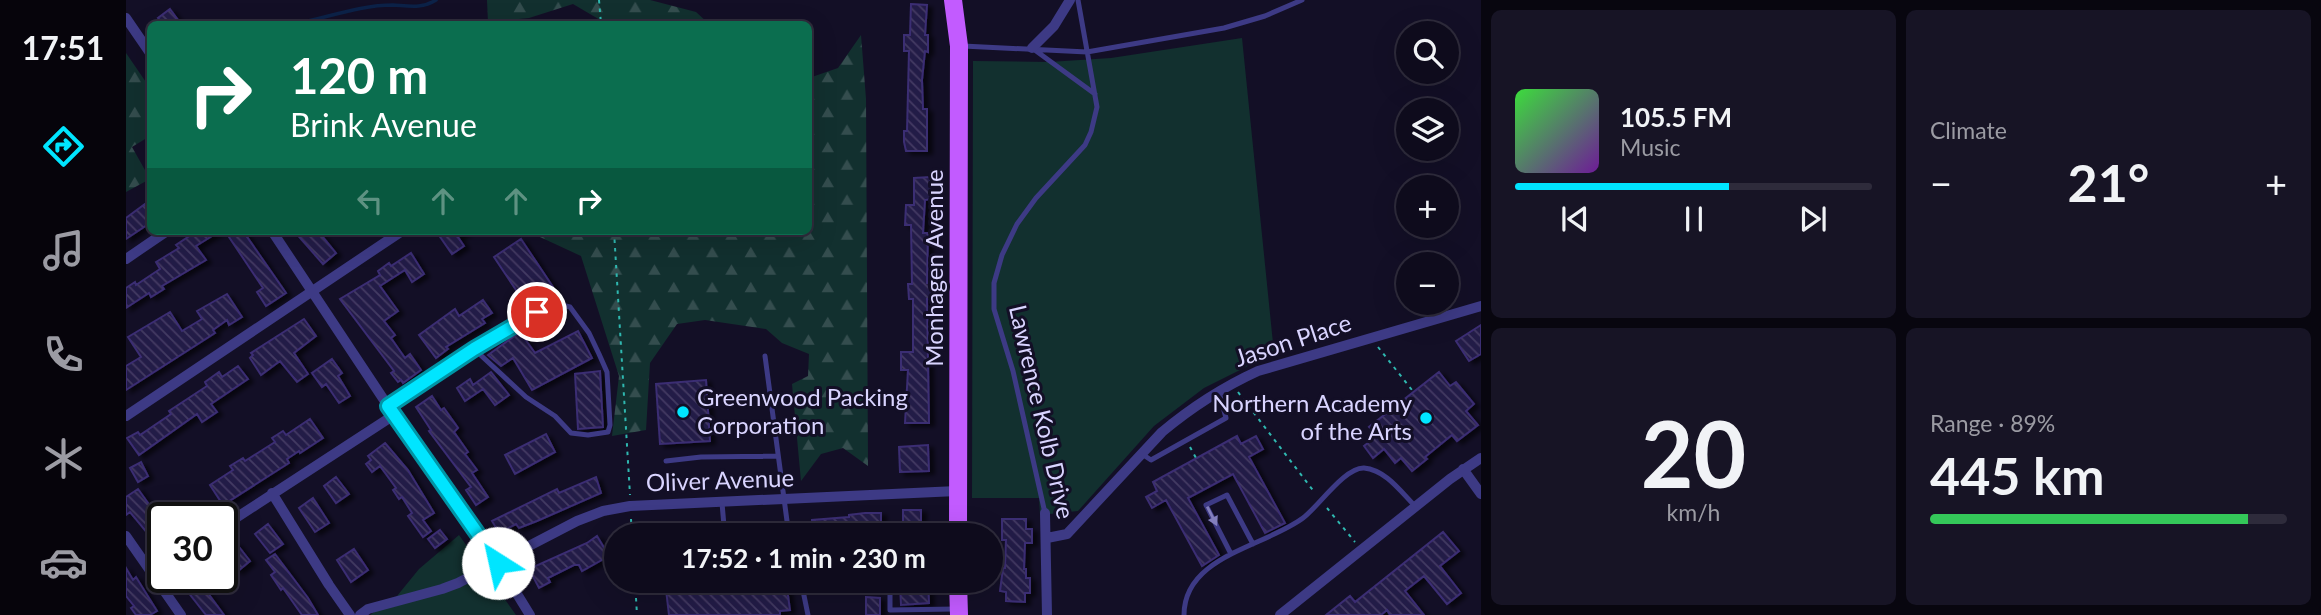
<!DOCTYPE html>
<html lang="en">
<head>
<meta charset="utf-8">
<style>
  body { margin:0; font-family:Lato,sans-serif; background:#171425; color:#f1f3f6; height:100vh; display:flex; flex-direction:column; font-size:26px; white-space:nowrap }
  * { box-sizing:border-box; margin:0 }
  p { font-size:23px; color:#9b9ba3 }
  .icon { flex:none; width:38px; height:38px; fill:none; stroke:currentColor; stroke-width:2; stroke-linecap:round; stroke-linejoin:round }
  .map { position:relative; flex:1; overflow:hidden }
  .sheet { display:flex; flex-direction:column; gap:10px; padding:10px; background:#08060f; width:840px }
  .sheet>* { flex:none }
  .banner { position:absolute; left:21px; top:21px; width:665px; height:214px; border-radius:10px; box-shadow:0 7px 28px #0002,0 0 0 2px #2e2b3b; background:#0b6e4f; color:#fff; overflow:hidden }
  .buttons { position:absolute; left:1270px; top:21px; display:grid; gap:14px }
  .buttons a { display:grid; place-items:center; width:63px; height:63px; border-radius:50%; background:#0e0b1c; box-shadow:0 7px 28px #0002,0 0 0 2px #2e2b3b; font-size:35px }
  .speed { position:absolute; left:21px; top:502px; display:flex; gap:14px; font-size:35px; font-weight:700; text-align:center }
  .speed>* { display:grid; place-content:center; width:91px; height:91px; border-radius:50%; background:#0e0b1c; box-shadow:0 7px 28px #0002,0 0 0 2px #2e2b3b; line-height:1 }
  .speed .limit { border:4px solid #111; border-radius:10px; background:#fff; color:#111 }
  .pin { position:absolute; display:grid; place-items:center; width:60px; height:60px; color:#fff; margin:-30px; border:4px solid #fff; border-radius:50%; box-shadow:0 2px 7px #0007 }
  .me { position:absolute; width:77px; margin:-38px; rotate:325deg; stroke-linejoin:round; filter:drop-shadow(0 0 5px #0008) }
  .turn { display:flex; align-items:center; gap:24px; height:147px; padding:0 28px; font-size:32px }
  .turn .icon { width:91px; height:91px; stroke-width:2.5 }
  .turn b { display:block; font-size:49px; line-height:60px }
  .lanes { display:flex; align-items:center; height:66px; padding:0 28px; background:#0003; justify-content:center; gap:35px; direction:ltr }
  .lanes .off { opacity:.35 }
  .big { font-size:52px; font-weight:700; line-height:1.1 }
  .sheet .card { flex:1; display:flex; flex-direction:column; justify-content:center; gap:10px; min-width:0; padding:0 24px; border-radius:10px; background:#171425 }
  .sheet .dial { align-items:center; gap:0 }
  .dial b { font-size:91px; line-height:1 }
  .song { display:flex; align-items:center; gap:21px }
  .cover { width:84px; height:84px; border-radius:10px; background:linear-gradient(135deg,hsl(120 70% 55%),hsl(280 70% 35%)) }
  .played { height:7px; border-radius:4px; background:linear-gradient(90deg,#00e5ff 60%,#2e2b3b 60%) }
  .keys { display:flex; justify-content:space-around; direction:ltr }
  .heat { display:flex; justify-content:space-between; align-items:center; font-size:38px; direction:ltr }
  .charge { height:10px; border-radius:5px; background:linear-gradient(90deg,#34c759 89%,#2e2b3b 0) }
  .sheet .tiles { flex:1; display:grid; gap:10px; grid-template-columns:repeat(2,1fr) }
  .trip { position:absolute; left:478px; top:523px; width:399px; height:70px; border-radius:35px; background:#0e0b1c; box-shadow:0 7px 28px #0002,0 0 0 2px #2e2b3b; font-weight:700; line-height:70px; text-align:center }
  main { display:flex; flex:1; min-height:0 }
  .dock { display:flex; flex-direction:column; width:126px; justify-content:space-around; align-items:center; background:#06040b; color:#9b9ba3 }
  .dock .icon { width:49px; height:49px }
  .dock .selected { color:#00e5ff }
  .dock b { font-size:32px; color:#f1f3f6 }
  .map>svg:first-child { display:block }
  .green { fill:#12302f }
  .forest { fill:url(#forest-firs) }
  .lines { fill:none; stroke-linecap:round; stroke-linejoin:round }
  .stream { stroke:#0c2248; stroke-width:3.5 }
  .building { fill:url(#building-back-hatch); stroke:#3b2d73; stroke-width:2; filter:url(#shadow) }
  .path { stroke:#2fb8b0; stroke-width:2; stroke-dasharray:3.5 5; stroke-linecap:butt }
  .lane { stroke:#3d3a85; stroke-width:5 }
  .street { stroke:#3d3a85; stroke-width:10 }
  .primary { stroke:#c25bff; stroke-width:18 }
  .oneway { fill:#837fbc }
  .route-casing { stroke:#0095a6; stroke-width:18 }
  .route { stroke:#00e5ff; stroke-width:12 }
  .poi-dot { fill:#00e5ff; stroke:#130f26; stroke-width:2.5 }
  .labels { text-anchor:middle; stroke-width:6; stroke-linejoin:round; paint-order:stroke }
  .street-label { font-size:24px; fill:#d9d4ff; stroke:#130f26 }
  .poi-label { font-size:24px; fill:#d9d4ff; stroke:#130f26; text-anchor:start }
</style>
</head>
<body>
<main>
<nav class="dock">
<b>17:51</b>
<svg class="icon selected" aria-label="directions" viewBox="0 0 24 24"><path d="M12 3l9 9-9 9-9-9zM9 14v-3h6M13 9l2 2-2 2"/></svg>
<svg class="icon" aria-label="music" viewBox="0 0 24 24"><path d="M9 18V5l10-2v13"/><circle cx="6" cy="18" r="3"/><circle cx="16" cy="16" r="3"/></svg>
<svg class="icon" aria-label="phone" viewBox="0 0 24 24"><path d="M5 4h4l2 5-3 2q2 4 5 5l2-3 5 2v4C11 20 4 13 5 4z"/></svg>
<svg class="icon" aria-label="climate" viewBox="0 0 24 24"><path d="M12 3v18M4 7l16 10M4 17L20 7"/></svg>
<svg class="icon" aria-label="car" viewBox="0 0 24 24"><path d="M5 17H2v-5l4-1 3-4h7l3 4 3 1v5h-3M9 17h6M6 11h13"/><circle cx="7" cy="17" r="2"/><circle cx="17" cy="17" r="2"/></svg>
</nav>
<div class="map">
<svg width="1355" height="615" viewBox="0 0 1355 615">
  <defs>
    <pattern id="forest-firs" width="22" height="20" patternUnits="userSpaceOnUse" patternTransform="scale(1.75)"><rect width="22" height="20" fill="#12302f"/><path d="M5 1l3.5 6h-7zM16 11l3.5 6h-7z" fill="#344d4e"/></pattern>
    <pattern id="building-back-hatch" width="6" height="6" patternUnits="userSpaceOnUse" patternTransform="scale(1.75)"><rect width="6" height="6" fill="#241b47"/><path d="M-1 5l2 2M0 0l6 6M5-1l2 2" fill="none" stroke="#433b63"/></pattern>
    <filter id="shadow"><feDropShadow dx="5" dy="3" stdDeviation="2" flood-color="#0009"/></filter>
  </defs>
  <rect width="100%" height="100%" fill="#130f26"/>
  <!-- green -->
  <path class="green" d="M1116,38l32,315 -70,35 -50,38 -76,85 -38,4 -1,-17h-67l1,-437 76,1 62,-4z
    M333,535l57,80h-146l27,-19 22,-27z"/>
  <!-- forest -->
  <path class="forest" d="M361,0h163l46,12 13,12h-102l-34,-20 -44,14 -41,4z
    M735,35l5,64 2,367 -25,-18 -22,6 -20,27 -9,-97 16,-8 1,-22 -27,-11 -16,-14 -61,-9 -28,4 -27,39 -4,67 -34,6 7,-60 -38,-120 -54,-25h281l1,-153 29,-10z
    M0,53l24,35v48l-18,11 18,32 -24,13z"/>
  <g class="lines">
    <!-- stream -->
    <path class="stream" d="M168,24c33,-6 65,-19 99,-19 16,1 29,4 43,-5"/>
  </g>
  <!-- building -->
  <path class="building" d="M785,4l16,1 -2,30h3v17l-3,-1 -3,29 1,29h4v42h-21l-2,-9v-11h3l2,-80h-5v-16h6z
    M44,9l11,15h-18l-5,-6z
    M804,177l1,22 -6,1 -2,33h5l-1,50h4v16h-4l2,124h-24l3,-53h-7v-18h12v-53h-4l-1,-15h4l-1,-59h-6l1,-20h8v-27z
    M19,204l5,8v11l-24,16v-21z
    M71,231h23l-24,15 10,14 -44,26 2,3 -13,8 -2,-4 -23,15v-20l9,-6 1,3 24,-16 -4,-7 23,-14 -3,-3z
    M99,231h18l43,62 -20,13 -9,-14 6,-4z
    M168,231h24l18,22 -13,11z
    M310,231h31l-9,6 6,9 -12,8z
    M395,239l32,48 -27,18 -32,-48z
    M285,253l13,21 -12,8 -7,-12 -25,16 18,25 -14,10 11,14 -4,3 14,20 5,-4 11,16 -18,13 -2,-3 -3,2 -7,-9 3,-2 -54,-72 40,-24 -2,-4 11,-8 2,3z
    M101,294l15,23 -13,8 -2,-5 -14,10 2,3 -89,57v-24l15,-9 -13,-20 42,-25 12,19 20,-12 -5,-8z
    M357,300l9,13 -10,6 3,4 -39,24 2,2 -12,9 -17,-23 36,-26 4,7z
    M178,319l12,17 -22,17 14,21 -11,8 -17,-21 -19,14 -11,-17 3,-3 -2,-2z
    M1355,325v29l-12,7 -13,-20z
    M452,331l14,27 -60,32 -19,-32 -12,8 -13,-11 32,-23 15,21z
    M206,359l10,14 -4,3 12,20 -11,7 -13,-19 -4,3 -10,-14z
    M112,366l10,13 -37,25 6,8 -15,10 -5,-8 -58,41 -12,-17 11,-6 2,3 31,-21 -2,-3 38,-25 -2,-4 14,-10 3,5z
    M474,371l3,56 -25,2 -3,-55z
    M365,372l18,23 -14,10 -12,-16 -18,12 -8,-13 13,-9 3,6z
    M1313,372l11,14 6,-4 18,22 -8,7 12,14 -21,16 -5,-6 -27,22 2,2 -15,12 -11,-13 -6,5 -11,-14 -11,9 -9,-12 13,-10 -8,-9z
    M580,380l4,61 -50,3 -4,-60z
    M306,396l9,14 3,-2 14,20 -4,4 14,20 -3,2 12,16 -5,3 16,24 -12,8 -10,-15 5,-3 -42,-56 2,-1 -15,-23z
    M184,419l13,19 -23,15 -1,-2 -12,8 2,4 -66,42 -13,-20 23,-15 -3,-4 13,-8 2,3 30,-19 -3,-4 11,-7 3,4z
    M420,434l9,18 -40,22 -10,-19z
    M1111,436l4,8 15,-8 7,13 -14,8 36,66 -20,10 -32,-59 -45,24 31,57 -17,11 -36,-66 -14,8 -6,-11 11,-6 -4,-9z
    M259,443l23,27 26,43 -11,7 8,11 -8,6 -15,-21 4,-3 -10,-16 -3,2 -6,-9 3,-2 -16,-22 -8,6 -6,-8 5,-4 -3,-4z
    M802,445l1,26 -29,1 -1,-25z
    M15,462l7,14 -10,6 -8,-14z
    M210,477l13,17 -13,9 -12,-17z
    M470,477l5,16 -64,28 -18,7 -3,-4 -17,9 -7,-12 65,-32 2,4z
    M12,489l15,21 2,-2 8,10v34l-33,-40 -4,3v-18z
    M187,498l16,25 -14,9 -16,-24z
    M777,510h18v26h-16v-7h-2z
    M739,513h16v23h-68l-1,-16 37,-3v-2z
    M876,519h24v10h6v14h-7l-1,26h2v9h4v15h-5v9l-19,-1v-9l-6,-1 3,-23h2l1,-28h-4z
    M142,524l15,20 -13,9 -15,-19z
    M314,530l7,9 -12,9 -7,-9z
    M1317,532l16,19 -19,15 21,27 -14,11 -23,-28 -19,15 19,24h-34l-3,-5 -6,5h-55l24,-19 5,6z
    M471,536l12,20 -27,15 -3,-6h-5l-26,13 2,4 -11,6 -10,-19 58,-26z
    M110,543l14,18 -12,10 -3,-4 -13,9v-13l6,-4 -4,-7z
    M228,549l14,21 -17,12 -14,-22z
    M149,554l33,44 10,17h-16l-19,-27 -2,2 -10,-15 4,-3 -9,-12z
    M0,568l7,12 3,-3 21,34 -7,4h-14l-5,-7 3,-2 -8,-10z
    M51,578h35l-10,7 22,30h-18z
    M539,581h121l4,29 -10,1v4h-111z
    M778,581h24l1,22 -28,2 -1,-20h4z
    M740,597l14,1v17h-14z"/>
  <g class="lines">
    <!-- path -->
    <path class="path" d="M473,0l2,24
      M488,231l16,264
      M1252,347l34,43
      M1112,392l77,101
      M1064,447l6,11
      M1201,508l28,34
      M505,519l1,17
      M509,581l2,34"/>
    <!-- lane -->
    <path class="lane" d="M837,46l124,6 137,-24 41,-12 37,-16
      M906,48l63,46
      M348,349l52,48 29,19 16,17 17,2 20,-3 2,-7 -3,-53 -8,-18 -10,-21 -19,-26 -17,-4 -33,19
      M639,356l24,180
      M1016,454l9,6 75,-42 -7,-26
      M540,461l35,-4 77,-1
      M596,503l2,23
      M919,513l-32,-142 -19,-62v-26l8,-28 15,-31 19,-26 49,-53 6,-13 6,-25 -19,-107
      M556,528l106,-3
      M1105,554l-25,-49 21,-10 26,49
      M675,581l7,34
      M764,581v29l65,-1
      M1058,615c0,-59 80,-68 119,-97 15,-11 42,-51 61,-50 22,2 37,24 51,38"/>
    <!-- street -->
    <path class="street" d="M0,18l24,35
      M354,24h23
      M906,48l22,-22 16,-26
      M146,231l116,175 110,157 32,52
      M0,259l41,-28
      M262,406l86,-57 46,-27
      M0,416l276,-185
      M1337,469l18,25
      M146,493l57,92 21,30
      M919,513l2,102
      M96,527l172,-112
      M0,536l55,79
      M921,538l20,-4 95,-102c30,-25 61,-45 96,-61l223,-65
      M234,615l8,-6 74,-20 16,-6 119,-62 26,-10 27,-5 327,-15
      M1154,615l170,-136 31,-21"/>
    <!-- primary -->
    <path class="primary" d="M827,0l6,46 -1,490
      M832,581l1,34"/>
  </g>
  <!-- one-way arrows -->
  <defs><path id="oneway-solid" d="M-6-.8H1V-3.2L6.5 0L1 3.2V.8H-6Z" transform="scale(1.75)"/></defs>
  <use class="oneway" href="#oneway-solid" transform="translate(1086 516) rotate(63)"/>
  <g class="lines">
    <!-- route casing -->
    <g class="route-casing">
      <path id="route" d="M372,563l-110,-157 86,-57 63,-37"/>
    </g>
    <!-- route -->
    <use href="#route" class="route"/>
  </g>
  <!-- markers -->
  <g class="poi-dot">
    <circle cx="557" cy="412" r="7"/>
    <circle cx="1300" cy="418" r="7"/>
  </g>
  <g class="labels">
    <!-- street labels -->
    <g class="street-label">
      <text transform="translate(809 268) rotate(-90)" y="8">Monhagen Avenue</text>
      <text transform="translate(1167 341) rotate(-18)" y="8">Jason Place</text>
      <text transform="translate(915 412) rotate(77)" y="8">Lawrence Kolb Drive</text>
      <text transform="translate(594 481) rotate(-2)" y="8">Oliver Avenue</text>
    </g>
    <!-- poi labels -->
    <g class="poi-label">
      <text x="571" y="406">Greenwood Packing<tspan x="571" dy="28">Corporation</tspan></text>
      <text x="1286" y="412" text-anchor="end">Northern Academy<tspan x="1286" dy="28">of the Arts</tspan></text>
    </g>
  </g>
</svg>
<div class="buttons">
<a><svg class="icon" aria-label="search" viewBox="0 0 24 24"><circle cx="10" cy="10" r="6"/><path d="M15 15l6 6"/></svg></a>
<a><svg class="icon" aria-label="layers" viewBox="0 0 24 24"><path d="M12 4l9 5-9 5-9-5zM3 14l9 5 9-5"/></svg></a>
<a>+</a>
<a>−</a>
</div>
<div class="speed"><div class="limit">30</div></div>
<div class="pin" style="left:411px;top:312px;background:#d93025"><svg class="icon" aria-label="arrive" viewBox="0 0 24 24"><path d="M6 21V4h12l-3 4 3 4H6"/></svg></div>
<svg class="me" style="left:372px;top:563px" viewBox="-20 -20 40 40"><circle r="19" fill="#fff"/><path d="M0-13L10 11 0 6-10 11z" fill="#00e5ff"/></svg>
<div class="trip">17:52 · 1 min · 230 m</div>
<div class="banner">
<div class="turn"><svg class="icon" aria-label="right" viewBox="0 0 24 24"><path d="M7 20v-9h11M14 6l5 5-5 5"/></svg><div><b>120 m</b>Brink Avenue</div></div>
<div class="lanes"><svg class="icon off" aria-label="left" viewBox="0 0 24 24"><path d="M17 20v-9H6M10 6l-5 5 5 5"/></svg><svg class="icon off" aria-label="ahead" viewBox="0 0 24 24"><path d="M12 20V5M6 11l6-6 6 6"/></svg><svg class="icon off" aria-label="ahead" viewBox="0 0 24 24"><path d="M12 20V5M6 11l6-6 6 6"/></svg><svg class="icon" aria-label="right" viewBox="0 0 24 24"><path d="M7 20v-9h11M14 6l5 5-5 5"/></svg></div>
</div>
</div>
<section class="sheet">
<div class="tiles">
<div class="card">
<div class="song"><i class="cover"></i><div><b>105.5 FM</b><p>Music</p></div></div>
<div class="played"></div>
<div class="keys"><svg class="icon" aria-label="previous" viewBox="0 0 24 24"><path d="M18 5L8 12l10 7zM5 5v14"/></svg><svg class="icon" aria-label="pause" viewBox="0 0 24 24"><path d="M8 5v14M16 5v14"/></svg><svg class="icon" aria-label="next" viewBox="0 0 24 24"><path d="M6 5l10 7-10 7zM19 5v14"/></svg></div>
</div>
<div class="card"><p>Climate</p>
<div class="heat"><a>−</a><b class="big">21°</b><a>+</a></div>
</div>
<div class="card dial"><b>20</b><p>km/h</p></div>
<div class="card"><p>Range · 89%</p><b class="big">445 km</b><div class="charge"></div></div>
</div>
</section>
</main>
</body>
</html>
